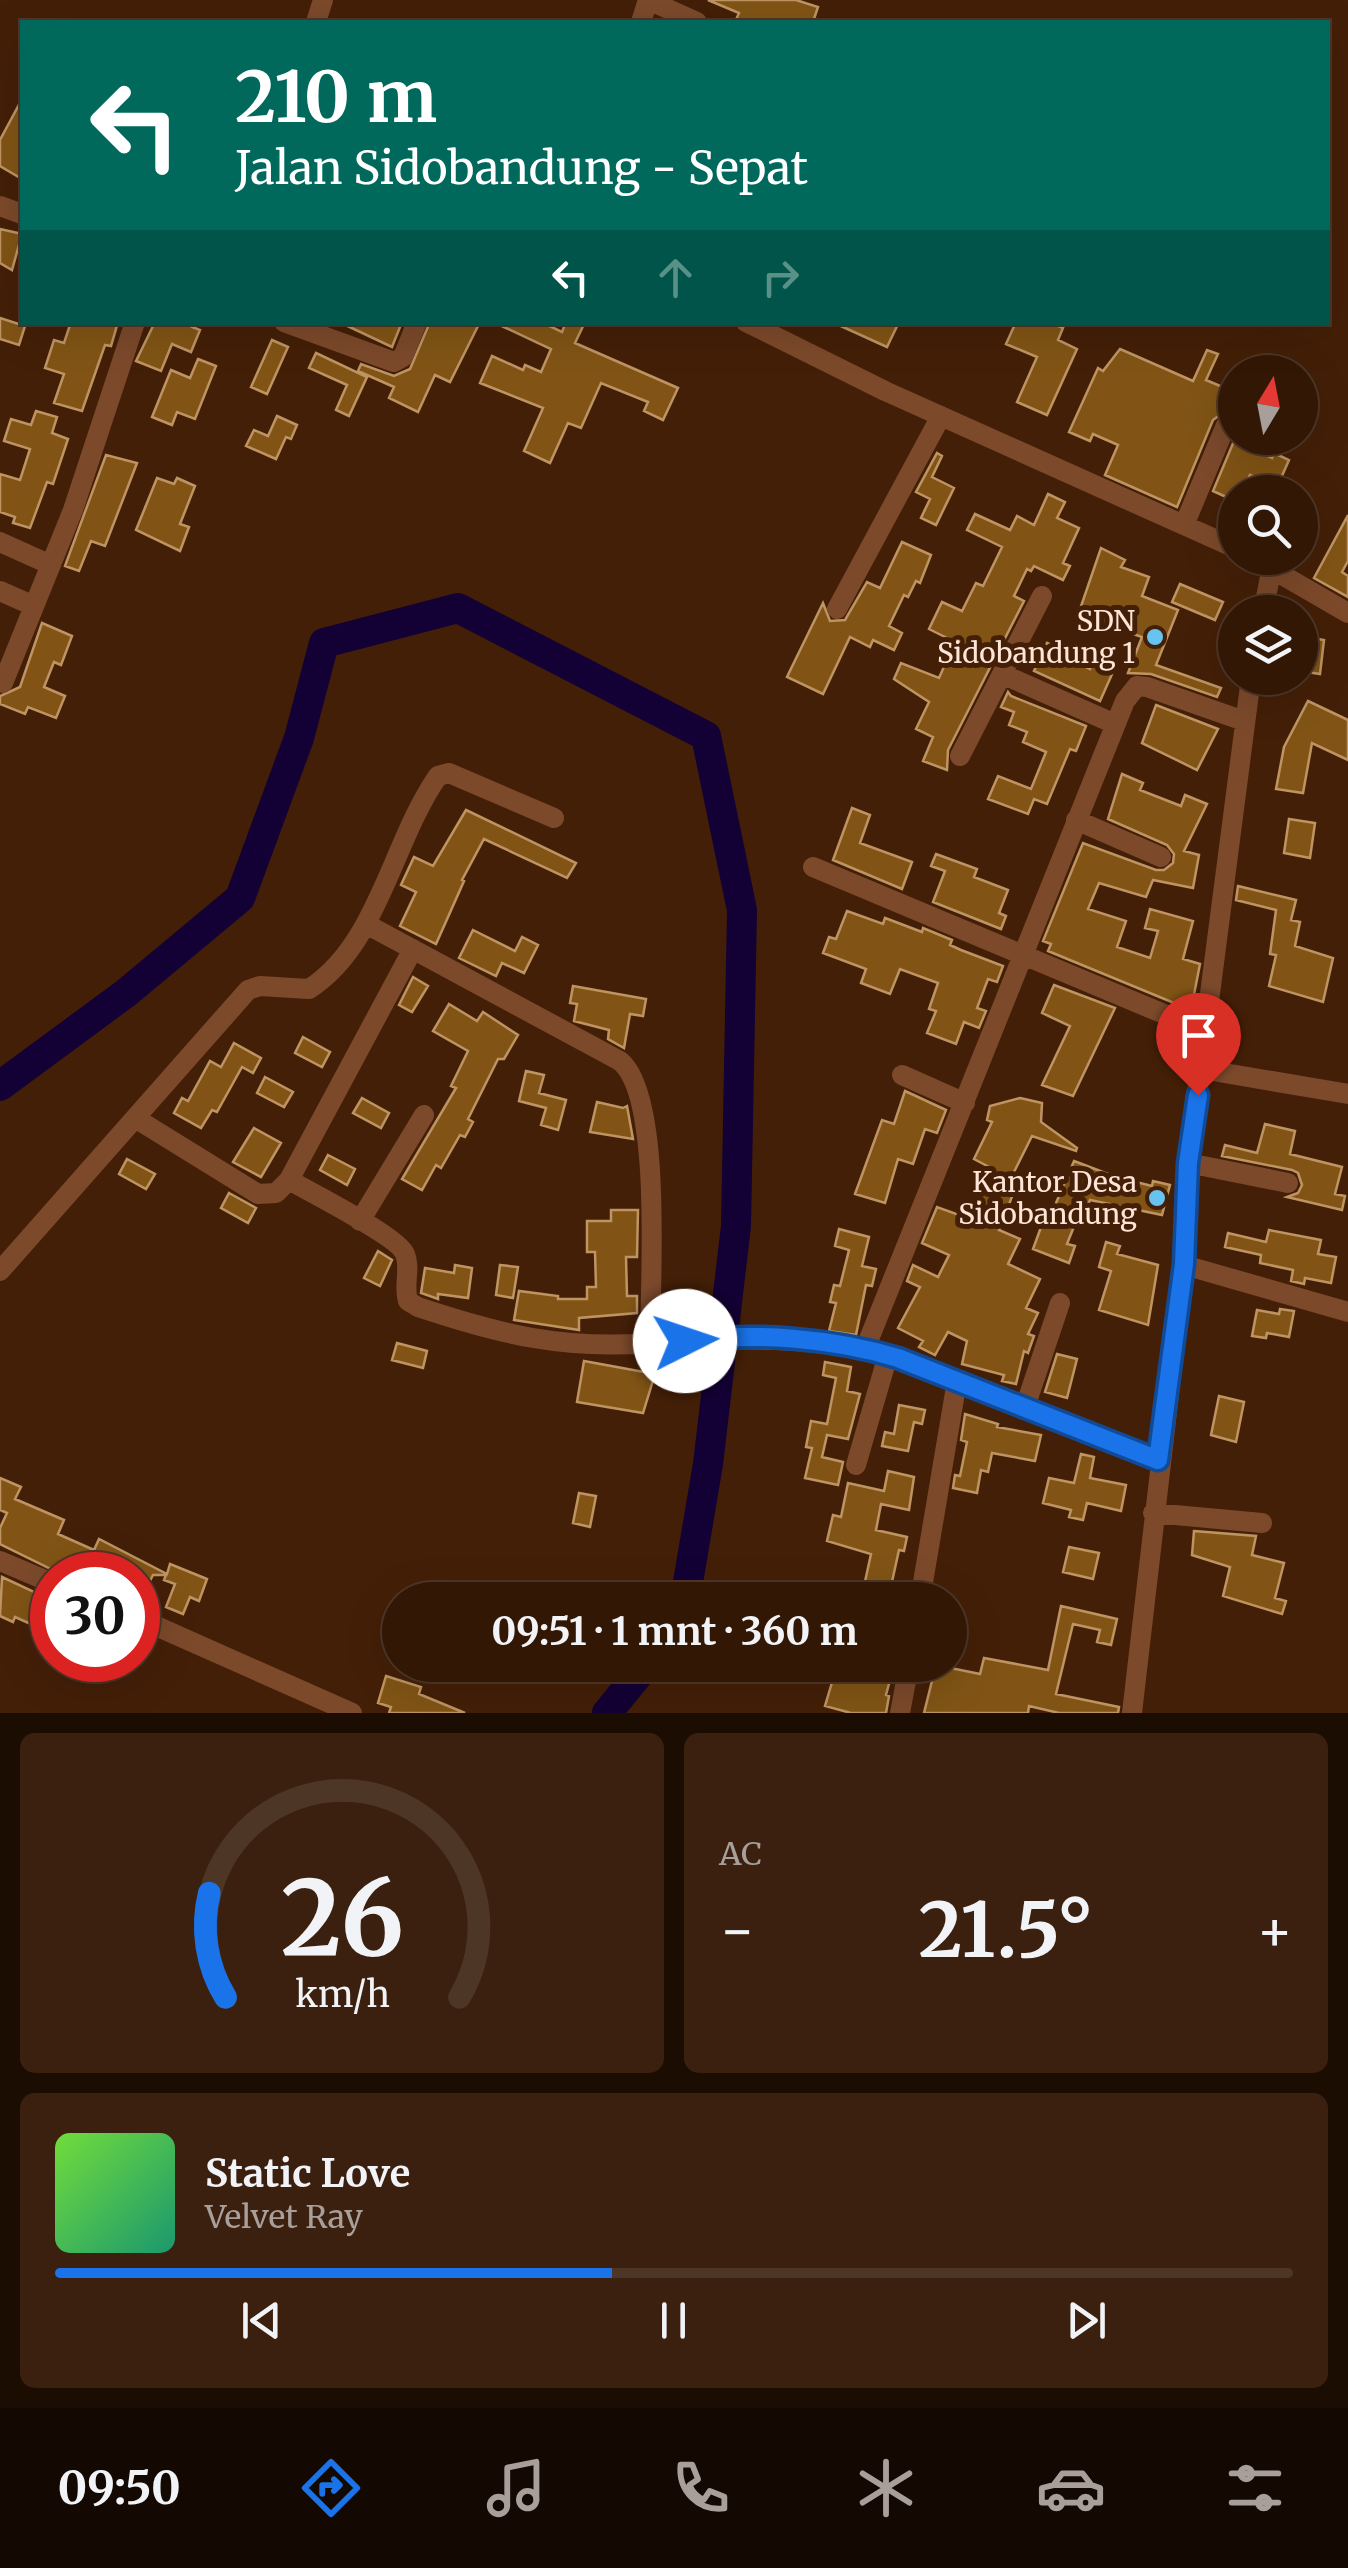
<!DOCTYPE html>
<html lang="id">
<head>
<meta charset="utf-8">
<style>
  body { margin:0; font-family:Merriweather,serif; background:#3b200f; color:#f1f3f6; height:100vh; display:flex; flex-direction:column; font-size:38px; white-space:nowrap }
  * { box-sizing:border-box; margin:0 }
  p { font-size:32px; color:#a99f9a }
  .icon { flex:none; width:55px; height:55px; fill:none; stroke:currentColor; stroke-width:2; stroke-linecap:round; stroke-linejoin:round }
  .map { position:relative; height:1713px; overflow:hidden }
  .side { display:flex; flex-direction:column; gap:20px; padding:20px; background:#1c0d03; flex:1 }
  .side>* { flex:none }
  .hud { position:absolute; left:20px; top:20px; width:1310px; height:305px; border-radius:0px; box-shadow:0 10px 40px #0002,0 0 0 2px #4e3627; background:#00695c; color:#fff; overflow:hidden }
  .needle { width:65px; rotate:10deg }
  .controls { position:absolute; left:1218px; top:355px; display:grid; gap:20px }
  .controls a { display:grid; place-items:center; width:100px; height:100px; border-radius:50%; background:#331705; box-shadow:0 10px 40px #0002,0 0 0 2px #4e3627; font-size:50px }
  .speed { position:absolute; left:30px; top:1552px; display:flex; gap:20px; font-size:50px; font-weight:700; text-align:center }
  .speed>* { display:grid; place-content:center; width:130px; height:130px; border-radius:50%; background:#331705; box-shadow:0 10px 40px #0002,0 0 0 2px #4e3627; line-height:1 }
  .speed .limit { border:15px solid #d22; background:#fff; color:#111 }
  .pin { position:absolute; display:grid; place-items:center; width:85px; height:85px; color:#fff; margin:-102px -42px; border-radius:50% 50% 50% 0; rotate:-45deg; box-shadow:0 0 10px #0007 }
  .pin .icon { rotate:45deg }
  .me { position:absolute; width:110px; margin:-55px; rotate:86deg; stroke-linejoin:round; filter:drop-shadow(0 0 8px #0008) }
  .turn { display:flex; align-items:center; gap:35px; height:210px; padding:0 50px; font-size:45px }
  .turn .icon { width:130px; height:130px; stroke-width:2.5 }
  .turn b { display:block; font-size:70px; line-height:85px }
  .lanes { display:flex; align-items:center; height:95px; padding:0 50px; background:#0003; justify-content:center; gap:50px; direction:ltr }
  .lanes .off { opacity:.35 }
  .big { font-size:75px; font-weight:700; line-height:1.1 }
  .side .tile { flex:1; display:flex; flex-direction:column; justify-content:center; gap:15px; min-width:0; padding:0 35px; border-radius:15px; background:#3b200f }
  .side .dial { align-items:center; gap:0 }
  .dial svg { height:260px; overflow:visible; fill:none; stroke:#4e3627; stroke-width:7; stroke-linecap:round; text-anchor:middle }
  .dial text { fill:#f1f3f6; stroke:none }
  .song { display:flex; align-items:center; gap:30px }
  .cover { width:120px; height:120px; border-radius:15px; background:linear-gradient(135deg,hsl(100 70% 55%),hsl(160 70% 35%)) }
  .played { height:10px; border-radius:5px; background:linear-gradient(90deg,#1a73e8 45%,#4e3627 45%) }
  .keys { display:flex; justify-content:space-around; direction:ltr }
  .heat { display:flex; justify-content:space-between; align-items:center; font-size:55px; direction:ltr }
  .side .tiles { flex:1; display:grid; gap:20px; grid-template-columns:1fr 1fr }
  .tile:last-child { grid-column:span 2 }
  .trip { position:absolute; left:382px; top:1582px; width:585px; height:100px; border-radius:50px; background:#331705; box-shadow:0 10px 40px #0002,0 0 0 2px #4e3627; font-weight:700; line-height:100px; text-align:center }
  .tabs { display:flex; height:160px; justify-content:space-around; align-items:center; background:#140902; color:#a99f9a }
  .tabs .icon { width:70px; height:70px }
  .tabs .current { color:#1a73e8 }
  .tabs b { font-size:45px; color:#f1f3f6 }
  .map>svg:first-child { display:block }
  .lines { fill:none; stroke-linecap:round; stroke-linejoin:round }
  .river { stroke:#130035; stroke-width:30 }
  .building { fill:#815415; stroke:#be9463; stroke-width:2.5 }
  .minor { stroke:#7c492b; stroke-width:20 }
  .route-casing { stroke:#114b97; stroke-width:25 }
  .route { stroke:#1a73e8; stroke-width:18 }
  .poi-dot { fill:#67c4f0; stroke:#441f07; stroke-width:4 }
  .labels { text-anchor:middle; stroke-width:10; stroke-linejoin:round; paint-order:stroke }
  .poi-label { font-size:28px; fill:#fee5d8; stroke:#441f07; text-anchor:end }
</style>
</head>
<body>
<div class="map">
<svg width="1348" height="1713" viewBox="0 0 1348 1713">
  <rect width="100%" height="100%" fill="#441f07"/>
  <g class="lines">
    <!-- river -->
    <path class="river" d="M0,1086l126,-93 114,-95 59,-160 25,-95 134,-35 248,128 36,174 -6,316 -28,238 -23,136
      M607,1713l39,-48"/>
  </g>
  <!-- building -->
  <path class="building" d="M708,0h88l22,7 -5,15h-78l4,-9z
    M22,99v80l-22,-13v-26z
    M0,229l22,5 -10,36 -12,-7z
    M0,318l25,8 -6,19 -19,-6z
    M71,322h47l-7,24 -6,-1 -23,66 -28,-8 10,-29 -19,-6 9,-28 10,3z
    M155,322h39l-2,5 8,3 -9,22 -19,-8 -11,27 -25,-10z
    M339,322h63l-10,25z
    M430,322h50l-30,60 -15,-7 -17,37 -29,-14 5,-11 -36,-16 3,-7 33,12 16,-7z
    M493,322h48l21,10 4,-10h19l-10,21 103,45 -15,32 -19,-9 4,-9 -47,-19 -20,45 -13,-5 -18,40 -26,-12 19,-43 -63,-25 12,-27 31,14 2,-5 16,7 10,-23z
    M832,322h67l-12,25z
    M1016,322h33l14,6 -5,12 19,9 -30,66 -30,-13 20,-45 -31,-13z
    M272,340l16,7 -21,47 -16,-7z
    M1120,349l73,32 14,-31 11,4 -12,26 26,11 -8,21 -11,8 -36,87 -72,-32 13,-30 -25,-11 -3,7 -21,-9 29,-64 5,3z
    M316,353l51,24 -18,39 -13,-6 11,-25 -38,-17z
    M198,359l18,7 -21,53 -18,-7 -5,13 -20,-8 19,-47 19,8z
    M36,411l21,6 -5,16 16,6 -15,45 -6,-2 -17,46 -17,-5 2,-6 -15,-5v-38l20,6 10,-31 -26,-8 7,-22 20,6z
    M277,416l20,9 -6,14 -5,-2 -10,22 -30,-13 8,-16 14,6z
    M1234,441l38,17 2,-5 15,7 -12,27 -27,-12 -8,17h-7v9l-22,-10z
    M937,453l5,3 -10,21 22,11 -18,37 -15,-7 9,-19 -14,-7z
    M106,455l31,8 -32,83 -14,-5 -12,30 -14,-5z
    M157,478l17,6 3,-6 18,8 -15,38 9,3 -9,24 -44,-21z
    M1048,494l17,8 -8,16 22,10 -16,35 7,3 -7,14 -29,-14 -3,5 -4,-2 -13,27 10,5 -76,149 -1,20 -24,-9 10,-24 -17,-8 13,-27 -35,-23 7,-16 38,15 16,-36 -26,-13 13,-27 20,9 14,-28 7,3 19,-39 -35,-17 8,-16 35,16 7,-14 17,9z
    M1348,515v46l-6,11 6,4v21l-34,-19z
    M902,542l29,13 -11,28 -4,-2 -8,16 -4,-2 -15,31 13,7 -8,17 -21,-10 -3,7 -20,-10 -27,57 -36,-17 36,-74 7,18 15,-1 22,-38 13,6z
    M1101,548l24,12 -4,7 28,10 -7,19 36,14 -22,55 65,23 -4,9 -66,-23 -23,-1 14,-36 -64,-22z
    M1180,584l43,18 -8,18 -43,-18z
    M42,623l30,13 -11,29 -7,-3 -10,25 21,9 -9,22 -28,-11 -3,7 -25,-10v-8l20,-9z
    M1300,636l24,4 -4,34 -20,-3z
    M1047,643l20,9 -2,5 25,12 3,-6 20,9 -13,29 -66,-30z
    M1008,692l3,4 75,30 -10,25 -6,-2 -23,55 -13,-5 -6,15 -40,-15 10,-23 33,13 15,-37 -23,-10 4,-10 -18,-7 5,-13 -13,-5z
    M1308,701l40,19v40l-36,-17 -9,50 -27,-4 8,-42z
    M1156,705l62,24 -21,41 -55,-27z
    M1122,774l21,9 -3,7 41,16 4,-11 22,9 -23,47 15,4 -6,33 -40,-8 -7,17 -47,-14 -11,26 38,12 -9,26 33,11 8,-27 -13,-3 5,-19 43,12 -10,38 17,5 -9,46 -143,-59 3,-7 -8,-3 40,-98 73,27h8l9,-7 1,-9 -7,-9 -59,-26z
    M852,808l18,7 -10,28 52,19 -10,27 -69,-29z
    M466,810l110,53 -9,15 -83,-39 -22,41 2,1 -28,63 -36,-18 16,-34 -15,-7 13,-28 19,9z
    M1289,819l26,4 -5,35 -26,-5z
    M936,854l41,15 -3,8 34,13 -9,23 7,3 -5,13 -68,-27 12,-31 -14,-5z
    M1238,886l58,14 -5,20 9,2 -5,24 38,12 -10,44 -54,-16 7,-31 -6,-1 6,-44 -40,-10z
    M847,911l36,13 2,-6 37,14 1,-4 29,12 -2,5 11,5 42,16 -6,16 -9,-3 -11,29 9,3 -7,17 -15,-6 -8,22 -29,-11 9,-22 -7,-2 9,-26 -38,-14 -10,25 -29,-11 5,-14 -43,-16 6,-16 7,2z
    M473,930l42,21 7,-14 16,8 -14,28 -22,-10 -6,13 -37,-18z
    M413,977l15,9 -16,26 -13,-7z
    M1054,985l61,23 -42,88 -31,-11 28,-59 -28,-13z
    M573,986l73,13 -3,17 -13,-2 -6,34 -16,-9 1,-9 -35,-9 3,-17 -7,-1z
    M449,1004l28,17 6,-9 35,23 -14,24h-6l-30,60 5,3 -8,15 -5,-2 -19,33 -5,-3 -14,25 -20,-11 54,-91 -5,-2 17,-35 -35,-20z
    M303,1037l27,15 -8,15 -27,-14z
    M234,1043l27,15 -8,15 -11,-6 -25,45 -5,-2 -11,18 -27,-15 8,-15 6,3 22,-40 11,6z
    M526,1071l18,4 -5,18 27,7 -8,30 -17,-5 5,-17 -27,-7z
    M265,1077l28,15 -9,15 -27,-14z
    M905,1091l41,19 -9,23 -12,-4 -12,35 -15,-5 -13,44 -30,-9 27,-74 12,4z
    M362,1098l27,15 -8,15 -28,-15z
    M1020,1098l22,5 -1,19 36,26 -1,3 -44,-15 -22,44 7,4 -18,46 21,9 -12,25 32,15 -14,29 12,5 -10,21 6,2 -6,17 -4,-2 -8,33 -14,-3 2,-6 -42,-11 5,-23 -19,-9 -13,23 -16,-8 4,-6 -25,-13 22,-41 -13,-6 6,-16 25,12 11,-22 -27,-12 15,-36 33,12 14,-31 7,-20 -17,-9 18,-37 -5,-2 3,-14z
    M597,1102l26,6 4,-2 6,33 -43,-7z
    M1265,1124l30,7 -5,23 52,13 -7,27 10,2 -3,14 -55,-13 11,-4 4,-8 -4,-12 -6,-3 -70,-14 3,-11 32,8z
    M254,1128l27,15 -20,34 -28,-15z
    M328,1155l27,14 -8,16 -27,-15z
    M127,1159l28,15 -9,15 -27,-15z
    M1074,1161l42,16 36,9 1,-5 17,4 -8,30 -72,-15 -4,10 -5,-1 -14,35 8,2 -6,17 -36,-14 15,-41 5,2z
    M229,1193l27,15 -8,15 -27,-15z
    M611,1210h27l-1,47h-11l1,39h10v17l-58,5v12l-65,-10 5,-29 39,5v3h29v-12h9l-1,-35h-8v-31h24z
    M839,1229l30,8 -7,29 14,3 -4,17 -6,-1 -10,50 -27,-4 7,-28 -6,-1 4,-17 6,1 9,-36 -14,-4z
    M1269,1230l52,10 -3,14 18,3 -5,26 -26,-5 -1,6 -13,-3 2,-11 -33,-7 1,-8 -36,-8 3,-14 38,9z
    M1106,1242l14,4 -3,8 41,11 -10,60 -49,-15 12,-39 -12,-4z
    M378,1251l14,9 -12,26 -16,-8z
    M455,1265l17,3 -4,30 -30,-4v5l-17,-6 4,-25 29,5z
    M500,1265l18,2 -5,31 -17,-3z
    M1280,1309l14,2 -5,26 -22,-4 -1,5 -14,-2 5,-26 22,4z
    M397,1343l30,8 -4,17 -31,-8z
    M1057,1354l20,5 -10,39 -22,-6z
    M584,1361l71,13 -12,39 -66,-11z
    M825,1362l26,5 -4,24 13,3 -12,45 -21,-4 -5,22 21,5 -5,23 -33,-7 7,-30 -6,-1 5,-26 16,3 9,-46 -13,-3z
    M1219,1396l25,6 -8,40 -25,-7z
    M899,1405l26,5 -3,14 -8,-2 -6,29 -26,-5 3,-14 9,2z
    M965,1414l33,10 -1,3 44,8 -6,26 -43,-8 -4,19 -7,-2 -4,23 -24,-5 2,-13 5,1 7,-34 -6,-2z
    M1081,1454l13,3 -4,21 36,7 -5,26 -34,-8 -4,17 -14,-3 2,-7 -28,-7 6,-25 25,5z
    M888,1471l26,6 -5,33 -28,-6 -5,26 31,7 -3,14 -5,-1 -11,50h-27l10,-46 -44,-13 6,-26 8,2 7,-34 36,8z
    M0,1478l21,9 -6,12 49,21 -6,14 36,16 5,-11 68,35 3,-10 37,15 -8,22 -9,-4 -7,17 -17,-7 9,-23 -11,-4 2,-5h-13l-15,29v-29h-75l-63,-31v-16l7,-15 -7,-3z
    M579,1493l17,3 -6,31 -17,-4z
    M1194,1531l62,5 -4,19 32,8 -9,35 11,3 -4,13 -59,-18 7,-29 -38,-12z
    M1069,1547l30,6 -6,26 -30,-7z
    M2,1577l43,20 -12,28 -18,-8 -2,5 -13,-6z
    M1061,1606l56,13 -6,26 -14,-3 3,-12 -27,-6 -17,70 63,13 -1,6h-59l-30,-7 -1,7h-104l12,-48 44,9 4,-16 64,12z
    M831,1665h63l-8,30 3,1 -3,17h-35l-26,-7 8,-27 -6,-2z
    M386,1676l35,11 -2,7 46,19h-76l2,-6 -13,-4z"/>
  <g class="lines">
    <!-- minor -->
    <path class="minor" d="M316,22l7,-22
      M641,22l7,-22 49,22
      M0,206l22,8
      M284,322l110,40 9,-5 14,-35
      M746,322l139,69 350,157
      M1185,523l41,-98
      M0,542l51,23
      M1253,558l95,55
      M0,591l34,15
      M837,609l104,-193
      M1263,612l9,-45
      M1002,674l113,50
      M3,683l70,-173 62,-188
      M960,756l82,-160
      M1076,820l85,37
      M813,867l394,165
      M366,924l254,137c43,35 30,224 30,282 84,-5 166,-8 248,15l260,102
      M413,949l-124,231c21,12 110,57 116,74 6,15 -2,31 3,47l10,6c81,27 145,43 232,36
      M1201,1069l147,25
      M902,1075l63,28
      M135,1118l123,76 18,-1 13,-13
      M1188,1163l100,20
      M360,1221l64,-106
      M1184,1265l164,47
      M0,1271l248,-281 12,-4 49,3c69,-44 83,-147 129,-213l11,-3 105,45
      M865,1349l260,-648 12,-15 10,1 97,34
      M1024,1410l36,-107
      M856,1465l32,-110
      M1153,1513l109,10
      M0,1561l52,22
      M920,1600l37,-219
      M138,1618l214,95
      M900,1713l9,-48
      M1132,1713l52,-448 4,-102 63,-485"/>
  </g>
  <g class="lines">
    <!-- route casing -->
    <g class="route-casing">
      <path id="route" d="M685,1341c68,-9 147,-3 213,17l260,102 26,-196 4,-101 10,-68"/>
    </g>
    <!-- route -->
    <use href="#route" class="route"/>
  </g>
  <!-- markers -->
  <g class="poi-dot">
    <circle cx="1155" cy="637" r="10"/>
    <circle cx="1157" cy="1198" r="10"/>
  </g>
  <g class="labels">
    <!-- poi labels -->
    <g class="poi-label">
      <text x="1135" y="631">SDN<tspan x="1135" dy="32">Sidobandung 1</tspan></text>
      <text x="1137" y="1192">Kantor Desa<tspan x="1137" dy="32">Sidobandung</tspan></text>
    </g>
  </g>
</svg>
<div class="controls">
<a><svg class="needle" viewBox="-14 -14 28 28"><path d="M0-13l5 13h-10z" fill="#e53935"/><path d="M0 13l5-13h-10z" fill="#a99f9a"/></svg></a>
<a><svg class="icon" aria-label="search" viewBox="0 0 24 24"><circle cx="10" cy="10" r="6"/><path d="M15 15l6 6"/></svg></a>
<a><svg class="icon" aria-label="layers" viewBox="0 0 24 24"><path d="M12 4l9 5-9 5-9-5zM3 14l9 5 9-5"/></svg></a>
</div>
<div class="speed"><div class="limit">30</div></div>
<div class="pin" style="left:1198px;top:1095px;background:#d93025"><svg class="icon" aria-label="arrive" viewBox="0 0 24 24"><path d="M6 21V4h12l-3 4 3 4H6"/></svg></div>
<svg class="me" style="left:685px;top:1341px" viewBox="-20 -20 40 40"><circle r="19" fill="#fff"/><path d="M0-13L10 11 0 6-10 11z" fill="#1a73e8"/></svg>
<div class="trip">09:51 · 1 mnt · 360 m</div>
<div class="hud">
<div class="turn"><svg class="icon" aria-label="left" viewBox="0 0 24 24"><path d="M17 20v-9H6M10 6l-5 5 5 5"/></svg><div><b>210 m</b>Jalan Sidobandung - Sepat</div></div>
<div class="lanes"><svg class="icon" aria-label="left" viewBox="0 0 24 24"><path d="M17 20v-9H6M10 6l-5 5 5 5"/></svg><svg class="icon off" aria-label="ahead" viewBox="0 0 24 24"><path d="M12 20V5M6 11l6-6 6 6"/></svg><svg class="icon off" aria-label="right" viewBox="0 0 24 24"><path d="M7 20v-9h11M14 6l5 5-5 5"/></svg></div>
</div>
</div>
<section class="side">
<div class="tiles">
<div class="tile dial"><svg viewBox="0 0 100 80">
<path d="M14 69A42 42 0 1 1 86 69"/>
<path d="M14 69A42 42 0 0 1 9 37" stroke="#1a73e8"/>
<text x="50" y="56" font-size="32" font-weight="700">26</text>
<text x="50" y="72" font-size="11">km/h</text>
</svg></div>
<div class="tile"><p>AC</p>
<div class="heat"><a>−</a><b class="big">21.5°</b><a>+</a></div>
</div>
<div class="tile">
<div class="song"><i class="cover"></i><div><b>Static Love</b><p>Velvet Ray</p></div></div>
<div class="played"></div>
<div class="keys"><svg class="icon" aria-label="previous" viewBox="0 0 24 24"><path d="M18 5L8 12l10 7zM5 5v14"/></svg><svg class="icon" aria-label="pause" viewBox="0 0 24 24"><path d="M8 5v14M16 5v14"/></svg><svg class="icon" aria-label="next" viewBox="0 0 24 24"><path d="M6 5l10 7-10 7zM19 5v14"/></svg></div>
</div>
</div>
</section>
<nav class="tabs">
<b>09:50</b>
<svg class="icon current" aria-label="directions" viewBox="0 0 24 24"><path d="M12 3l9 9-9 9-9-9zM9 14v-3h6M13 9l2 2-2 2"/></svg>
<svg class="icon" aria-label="music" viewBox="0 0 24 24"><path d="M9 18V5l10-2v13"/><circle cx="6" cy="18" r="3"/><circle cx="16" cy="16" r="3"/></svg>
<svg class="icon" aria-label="phone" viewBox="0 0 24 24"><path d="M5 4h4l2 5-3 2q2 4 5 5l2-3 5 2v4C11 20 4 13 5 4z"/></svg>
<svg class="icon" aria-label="climate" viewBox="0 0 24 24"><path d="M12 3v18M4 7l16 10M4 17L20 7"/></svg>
<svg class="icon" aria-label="car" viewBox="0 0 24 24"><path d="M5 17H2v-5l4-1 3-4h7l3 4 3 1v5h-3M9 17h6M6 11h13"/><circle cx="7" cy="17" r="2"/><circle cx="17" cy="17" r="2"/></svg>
<svg class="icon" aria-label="filters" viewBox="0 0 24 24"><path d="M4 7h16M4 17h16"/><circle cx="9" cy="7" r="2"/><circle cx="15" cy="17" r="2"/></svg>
</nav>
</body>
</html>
